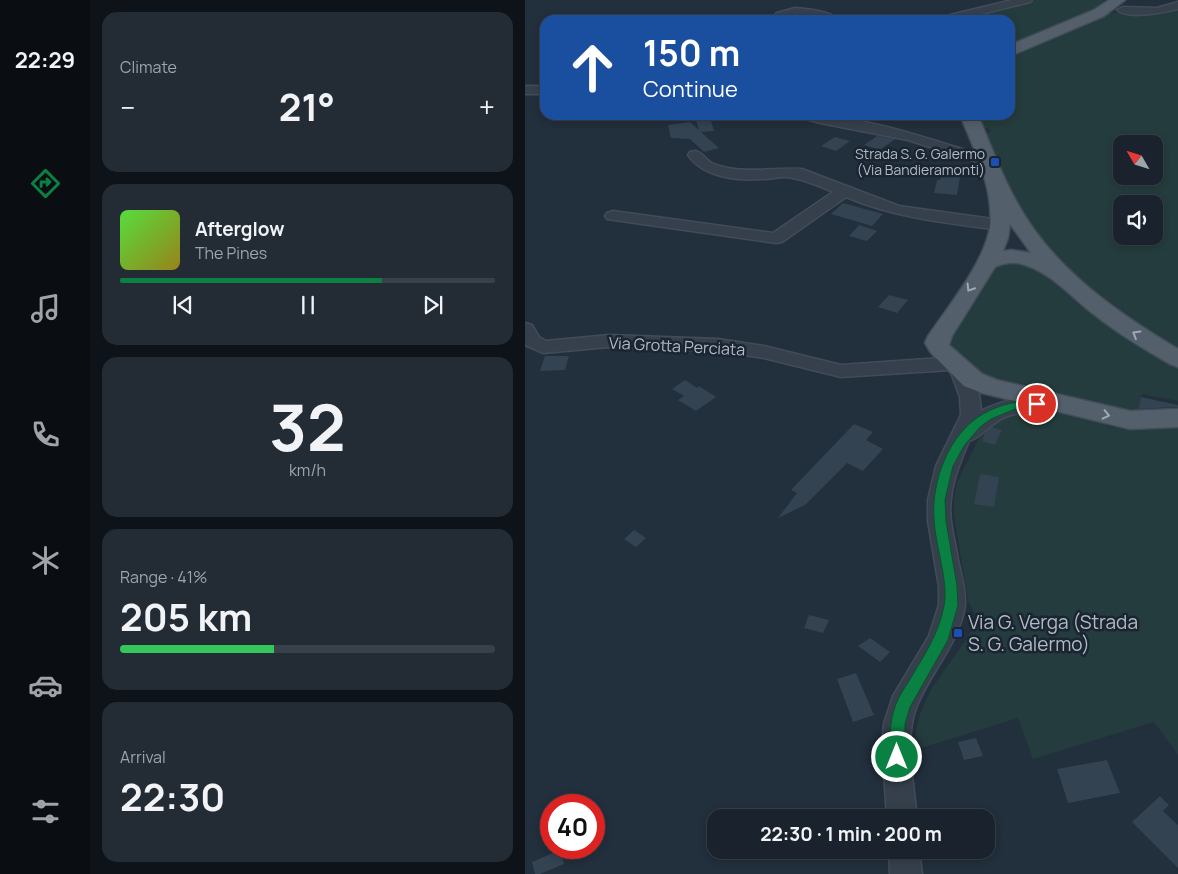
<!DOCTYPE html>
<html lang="en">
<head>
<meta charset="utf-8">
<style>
  body { margin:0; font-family:Manrope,sans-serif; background:#232b35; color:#f1f3f6; height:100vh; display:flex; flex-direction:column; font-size:19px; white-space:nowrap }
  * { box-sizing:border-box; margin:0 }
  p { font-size:16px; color:#9fa4aa }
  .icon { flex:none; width:28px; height:28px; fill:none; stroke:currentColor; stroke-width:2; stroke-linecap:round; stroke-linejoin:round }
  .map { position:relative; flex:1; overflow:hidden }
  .panel { display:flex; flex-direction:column; gap:12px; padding:12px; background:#0e1319; width:435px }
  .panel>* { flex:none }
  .banner { position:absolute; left:15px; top:15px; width:475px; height:105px; border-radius:15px; box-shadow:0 2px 8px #0003,0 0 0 1px #384049; background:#1a4fa0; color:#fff; overflow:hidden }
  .needle { width:32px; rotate:309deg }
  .controls { position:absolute; left:588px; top:135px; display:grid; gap:10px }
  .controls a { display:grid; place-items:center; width:50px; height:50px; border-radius:10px; background:#1a232d; box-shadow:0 2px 8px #0003,0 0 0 1px #384049; font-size:25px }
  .speed { position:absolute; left:15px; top:794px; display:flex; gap:10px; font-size:25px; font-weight:700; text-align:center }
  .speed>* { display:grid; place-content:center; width:65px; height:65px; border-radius:50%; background:#1a232d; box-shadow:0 2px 8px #0003,0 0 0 1px #384049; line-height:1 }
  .speed .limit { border:8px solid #d22; background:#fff; color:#111 }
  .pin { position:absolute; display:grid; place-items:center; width:42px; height:42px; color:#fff; margin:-21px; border:2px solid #fff; border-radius:50%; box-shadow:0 1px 5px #0007 }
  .me { position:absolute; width:55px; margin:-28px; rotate:0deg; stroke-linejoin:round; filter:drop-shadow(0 0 4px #0008) }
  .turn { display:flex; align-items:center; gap:18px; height:105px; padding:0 20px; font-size:22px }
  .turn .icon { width:65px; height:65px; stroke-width:2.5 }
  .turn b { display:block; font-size:35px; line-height:42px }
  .big { font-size:38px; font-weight:700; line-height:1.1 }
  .panel .widget { flex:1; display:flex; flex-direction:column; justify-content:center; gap:8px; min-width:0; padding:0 18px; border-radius:15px; background:#232b35 }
  .panel .dial { align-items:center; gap:0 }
  .dial b { font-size:65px; line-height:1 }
  .song { display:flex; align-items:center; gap:15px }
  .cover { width:60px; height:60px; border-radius:8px; background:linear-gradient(135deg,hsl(110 70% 55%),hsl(50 70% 35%)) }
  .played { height:5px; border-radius:2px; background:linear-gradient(90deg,#0b8043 70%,#384049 70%) }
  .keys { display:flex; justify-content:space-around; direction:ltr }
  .heat { display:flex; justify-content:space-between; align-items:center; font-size:28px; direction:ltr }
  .charge { height:8px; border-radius:4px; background:linear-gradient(90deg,#34c759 41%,#384049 0) }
  .trip { position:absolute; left:182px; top:809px; width:288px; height:50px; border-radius:15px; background:#1a232d; box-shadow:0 2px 8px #0003,0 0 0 1px #384049; font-weight:700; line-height:50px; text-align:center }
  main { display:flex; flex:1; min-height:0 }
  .tabs { display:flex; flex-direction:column; width:90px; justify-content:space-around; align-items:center; background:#0a0e12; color:#9fa4aa }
  .tabs .icon { width:35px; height:35px }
  .tabs .selected { color:#0b8043 }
  .tabs b { font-size:22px; color:#f1f3f6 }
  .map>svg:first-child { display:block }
  .green { fill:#243c3d; fill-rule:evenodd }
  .building { fill:#334352 }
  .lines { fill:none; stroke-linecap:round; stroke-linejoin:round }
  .minor-casing { stroke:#424c58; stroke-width:3 }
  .major-casing { stroke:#424c58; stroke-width:3 }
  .minor { fill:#36404c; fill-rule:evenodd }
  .major { fill:#53606c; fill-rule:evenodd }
  .oneway { stroke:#9ea9b6 }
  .route { fill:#0b8043; stroke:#07532c }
  .transit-dot { fill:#1a4fb4; stroke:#1b2531; stroke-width:2 }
  .labels { text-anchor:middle; stroke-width:5; stroke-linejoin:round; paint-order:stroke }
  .far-poi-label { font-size:14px; fill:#b1bbc8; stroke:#1b2531; text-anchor:end }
  .street-label { font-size:16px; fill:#b1bbc8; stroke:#1b2531 }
  .near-poi-label { font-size:19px; fill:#b1bbc8; stroke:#1b2531; text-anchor:start }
</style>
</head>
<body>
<main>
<nav class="tabs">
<b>22:29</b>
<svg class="icon selected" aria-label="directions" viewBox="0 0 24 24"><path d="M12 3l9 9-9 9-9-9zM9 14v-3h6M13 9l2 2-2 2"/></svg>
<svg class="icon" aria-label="music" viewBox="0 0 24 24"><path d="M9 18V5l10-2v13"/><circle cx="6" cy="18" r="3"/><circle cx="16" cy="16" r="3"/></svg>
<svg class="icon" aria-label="phone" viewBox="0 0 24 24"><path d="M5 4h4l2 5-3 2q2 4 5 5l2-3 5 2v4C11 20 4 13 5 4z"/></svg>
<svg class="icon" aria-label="climate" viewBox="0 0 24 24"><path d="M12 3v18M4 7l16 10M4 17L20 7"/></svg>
<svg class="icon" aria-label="car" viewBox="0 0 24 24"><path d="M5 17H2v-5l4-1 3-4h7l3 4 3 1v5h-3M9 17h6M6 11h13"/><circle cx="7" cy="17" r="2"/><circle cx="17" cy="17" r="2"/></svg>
<svg class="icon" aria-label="filters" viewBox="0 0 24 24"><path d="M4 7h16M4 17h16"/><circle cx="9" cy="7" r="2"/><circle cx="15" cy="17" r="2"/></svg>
</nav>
<section class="panel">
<div class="widget"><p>Climate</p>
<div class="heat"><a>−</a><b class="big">21°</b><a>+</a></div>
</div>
<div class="widget">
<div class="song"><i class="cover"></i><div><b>Afterglow</b><p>The Pines</p></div></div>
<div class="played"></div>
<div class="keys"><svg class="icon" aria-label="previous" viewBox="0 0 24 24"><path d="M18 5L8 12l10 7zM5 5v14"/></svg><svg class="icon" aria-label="pause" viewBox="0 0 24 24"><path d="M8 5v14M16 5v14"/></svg><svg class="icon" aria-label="next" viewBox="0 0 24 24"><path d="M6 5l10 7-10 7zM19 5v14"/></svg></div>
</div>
<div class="widget dial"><b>32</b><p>km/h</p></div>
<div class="widget"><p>Range · 41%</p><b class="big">205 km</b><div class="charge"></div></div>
<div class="widget"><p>Arrival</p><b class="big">22:30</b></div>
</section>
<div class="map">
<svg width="653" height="874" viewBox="0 0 653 874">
  <rect width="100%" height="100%" fill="#222f3c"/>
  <!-- green -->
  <path class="green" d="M511,0h69l-7,6 12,7 45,-1 23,-6v346l-101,-69 -53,-63 4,-3 -9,-6 -34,-75 6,-6 -10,-4 -4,-11h33v-95h-62zM596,144h33v32h-33zM596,204h33v32h-33z
    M504,261l149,105v35l-36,-7 -6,21 -144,-31 -45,-37 -1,-8 49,-76z
    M511,407l66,12 3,6 9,3 5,-5 2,6 6,1 2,-5h49v330l-24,-33 -121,37 -15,-41 -103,32c-1,-58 38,-82 63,-131l-10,-18 -14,-85v-16l3,-18 29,-57 9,-7z"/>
  <!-- building -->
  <path class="building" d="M184,115l5,16 -13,1 18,16 -15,4 -14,-13 -19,-1 -3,-13 22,-3 9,8 -4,-13z
    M352,136l18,3 -15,11 -16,-5z
    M310,137l15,4 -14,10 -15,-5z
    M420,168l16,2 -4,25 -23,-2 3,-13h3z
    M318,203l40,11 -11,12 -41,-12z
    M334,225l18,6 -10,10 -18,-5z
    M364,295l19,5 -11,13 -19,-6z
    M20,356h24l-4,14 -25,1z
    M160,380l12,8 2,-2 17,11 -20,14 -18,-11 6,-4 -12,-7z
    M616,397l37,8v2l-40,2z
    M329,424l19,8 -7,8 17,9 -20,22 -16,-8 -42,42 -27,13 19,-25 -6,-3z
    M467,427l10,3 -7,15 -13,-4 3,-8z
    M455,474l19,3 -5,30 -20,-3z
    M109,530l12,8 -10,9 -12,-8z
    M284,615l20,5 -6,13 -19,-5z
    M345,638l20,14 -10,10 -22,-16z
    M331,673l18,42 -21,7 -16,-43z
    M451,738l7,18 -19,4 -6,-18z
    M582,760l13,33 -52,10 -11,-34z
    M635,796l9,9 -6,6 15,14v43l-46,-46z
    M35,850l4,14 -24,10h-5l-3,-12z"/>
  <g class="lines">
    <!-- minor casing -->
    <g class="minor-casing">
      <path id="minor" d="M487,0h20l-2,2 -73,18h-21l2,-2z
        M653,2v7c-13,3 -50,11 -61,1l6,-3 34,1z
        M270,8c13,1 36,3 45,12h-19l-26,-5 -13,5h-13l8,-7z
        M0,86h20v8h-20z
        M276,115c67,0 130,25 193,44l2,3 -2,3 -5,1 -81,-26 -88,-17 -17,-5z
        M170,151c7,1 10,7 15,11 5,3 13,5 18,6 25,5 50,-1 74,1l97,37 101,14 6,2 2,3 -2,3 -6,2c-53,-7 -104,-12 -154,-33l-64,45 -6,1 -169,-24 -2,-3 2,-3 6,-2 160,22 60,-41c-11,-5 -36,-15 -48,-15 -7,0 -15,2 -23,2 -26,2 -59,-2 -74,-24l2,-3z
        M0,323l7,2 7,12 7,4 63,-6 109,4 46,7 77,19 114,-8c19,5 25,36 26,54 23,-12 57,-19 82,-12l3,5 -3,5c-19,5 -39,0 -58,8 -13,5 -26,22 -36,24 -8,19 -16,38 -18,58 -3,20 4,41 7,61 3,14 8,30 7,45 -5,37 -36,69 -49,103 -12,31 -2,77 1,110h-30l-5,-75 2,-19 9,-28 36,-60 10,-31v-18l-11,-66v-21l8,-34 25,-51 -1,-18 -10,-27 -109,7 -77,-19 -46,-7 -109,-4 -66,6 -18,-8z
        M364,850h30l3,24h-32z"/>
    </g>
    <!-- major casing -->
    <g class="major-casing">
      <path id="major" d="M584,0h16l-21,16 -94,40v-11l84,-35z
        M435,115h18c16,38 30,78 55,113 37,52 90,88 145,121v18l-8,-3c-26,-15 -51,-30 -74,-48 -24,-18 -43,-42 -71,-51 -10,-4 -21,-2 -30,2l-43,69 -3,9 33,29 15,6 133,31 48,-2v18l-48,2 -148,-36 -18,-7 -33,-33 -6,-10 3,-7c20,-29 58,-76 62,-110 4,-38 -16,-77 -30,-111zM485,224l21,29 -19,-3 -9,1 5,-13z"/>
    </g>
    <!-- minor -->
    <use href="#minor" class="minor"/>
    <!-- major -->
    <use href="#major" class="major"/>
  </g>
  <!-- one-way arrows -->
  <defs><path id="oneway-chevron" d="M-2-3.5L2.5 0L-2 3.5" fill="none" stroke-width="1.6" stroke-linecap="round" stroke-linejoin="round" transform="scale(1.25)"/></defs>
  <g class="oneway">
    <use href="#oneway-chevron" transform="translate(445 288) rotate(122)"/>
    <use href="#oneway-chevron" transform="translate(611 334) rotate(-149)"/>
    <use href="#oneway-chevron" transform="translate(581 415) rotate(13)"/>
  </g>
  <!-- route -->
  <path class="route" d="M512,400l6,4 -2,2 -26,3 -24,10 -11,8 -16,19 -11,20 -8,34 1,21 11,65 1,19 -10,35 -38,67 -5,17v33l-2,5 -6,2 -5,-2 -2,-5c0,-18 -1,-35 6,-53 3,-8 8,-15 13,-23 14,-24 30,-47 35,-75 5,-24 -9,-61 -10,-87 -3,-37 15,-86 49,-105 17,-10 35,-13 54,-14z"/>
  <!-- markers -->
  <g class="transit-dot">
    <rect x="465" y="157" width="10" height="10" rx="2.5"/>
    <rect x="428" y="628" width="10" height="10" rx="2.5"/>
  </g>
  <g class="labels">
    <!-- far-poi labels -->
    <g class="far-poi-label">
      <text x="460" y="159">Strada S. G. Galermo<tspan x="460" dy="16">(Via Bandieramonti)</tspan></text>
    </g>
    <!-- street labels -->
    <g class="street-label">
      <text transform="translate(152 346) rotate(3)" y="6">Via Grotta Perciata</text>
    </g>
    <!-- near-poi labels -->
    <g class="near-poi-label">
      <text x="443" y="629">Via G. Verga (Strada<tspan x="443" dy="22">S. G. Galermo)</tspan></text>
    </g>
  </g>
</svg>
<div class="controls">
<a><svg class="needle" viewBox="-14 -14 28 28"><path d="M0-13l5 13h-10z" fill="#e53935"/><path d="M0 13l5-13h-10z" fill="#9fa4aa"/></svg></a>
<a><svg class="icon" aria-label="sound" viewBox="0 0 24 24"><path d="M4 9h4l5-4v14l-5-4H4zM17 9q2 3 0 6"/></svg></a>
</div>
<div class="speed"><div class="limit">40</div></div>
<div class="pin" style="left:512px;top:404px;background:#d93025"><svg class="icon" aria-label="arrive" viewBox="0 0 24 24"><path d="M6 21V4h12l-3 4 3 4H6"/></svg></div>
<svg class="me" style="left:372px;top:757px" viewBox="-20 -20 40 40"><circle r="17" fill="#0b8043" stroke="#fff" stroke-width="3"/><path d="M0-11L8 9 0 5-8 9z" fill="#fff"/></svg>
<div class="trip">22:30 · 1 min · 200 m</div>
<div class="banner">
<div class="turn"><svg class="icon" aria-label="ahead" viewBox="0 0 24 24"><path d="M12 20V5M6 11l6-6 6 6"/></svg><div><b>150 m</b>Continue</div></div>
</div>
</div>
</main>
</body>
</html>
